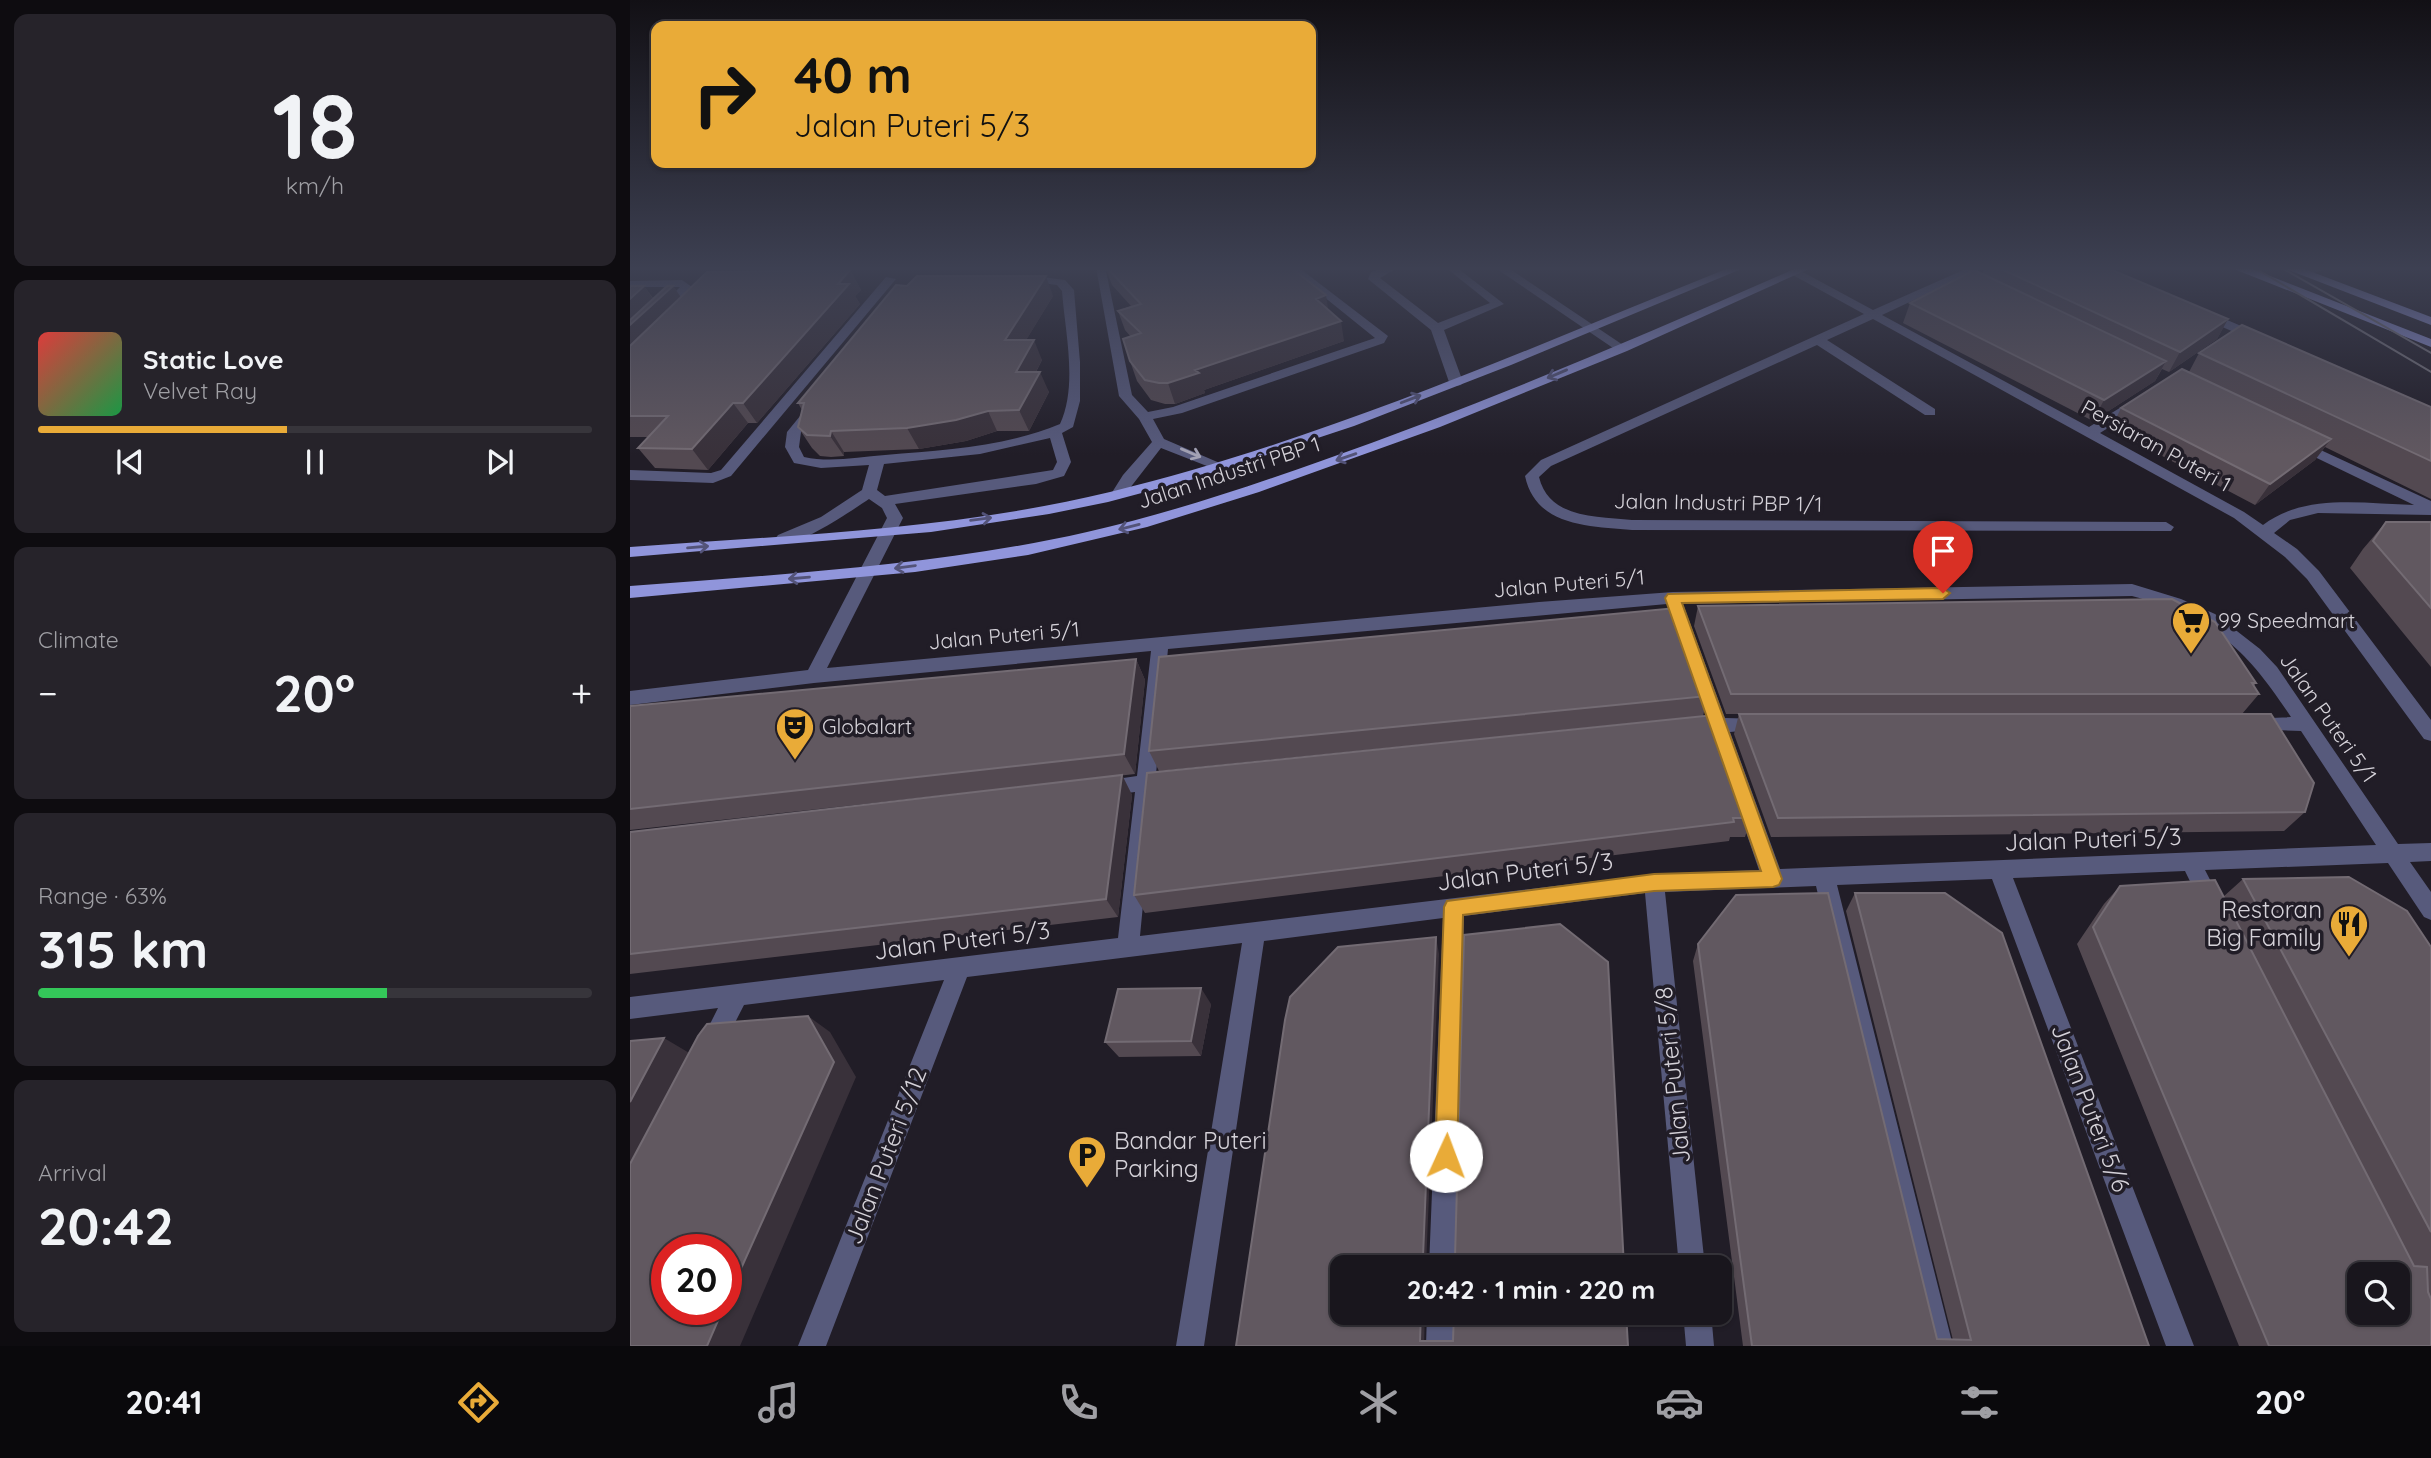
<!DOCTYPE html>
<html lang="en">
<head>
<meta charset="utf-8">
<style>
  body { margin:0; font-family:Quicksand,sans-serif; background:#26232a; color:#f1f3f6; height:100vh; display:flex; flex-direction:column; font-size:26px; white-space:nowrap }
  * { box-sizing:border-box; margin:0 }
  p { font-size:23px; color:#9f9fa4 }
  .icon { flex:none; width:38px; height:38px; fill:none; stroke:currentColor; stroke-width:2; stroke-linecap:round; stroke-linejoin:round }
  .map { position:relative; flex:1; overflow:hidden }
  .sheet { display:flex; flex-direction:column; gap:14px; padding:14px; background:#0e0c10; width:630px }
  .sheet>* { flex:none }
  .hud { position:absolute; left:21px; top:21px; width:665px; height:147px; border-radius:14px; box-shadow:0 2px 5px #0004,0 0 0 2px #37353b; background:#e9ab38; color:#111; overflow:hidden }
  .controls { position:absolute; left:1717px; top:1262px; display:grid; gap:14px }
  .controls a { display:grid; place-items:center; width:63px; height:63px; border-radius:14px; background:#19161d; box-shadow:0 2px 5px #0004,0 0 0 2px #37353b; font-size:35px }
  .speed { position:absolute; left:21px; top:1234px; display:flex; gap:14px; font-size:35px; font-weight:700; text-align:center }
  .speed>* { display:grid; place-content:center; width:91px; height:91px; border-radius:50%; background:#19161d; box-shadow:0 2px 5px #0004,0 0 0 2px #37353b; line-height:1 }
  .speed .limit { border:10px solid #d22; background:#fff; color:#111 }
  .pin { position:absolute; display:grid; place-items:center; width:60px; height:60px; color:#fff; margin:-72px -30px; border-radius:50% 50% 50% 0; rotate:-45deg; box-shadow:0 0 7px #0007 }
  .pin .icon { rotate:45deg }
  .me { position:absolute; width:77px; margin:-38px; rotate:2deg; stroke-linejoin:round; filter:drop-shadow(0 0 5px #0008) }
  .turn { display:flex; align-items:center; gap:24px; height:147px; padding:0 28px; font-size:32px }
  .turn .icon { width:91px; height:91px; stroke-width:2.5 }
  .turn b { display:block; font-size:49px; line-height:60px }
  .big { font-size:52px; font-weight:700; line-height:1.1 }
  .sheet .tile { flex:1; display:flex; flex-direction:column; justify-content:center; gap:10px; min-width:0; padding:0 24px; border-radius:14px; background:#26232a }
  .sheet .dial { align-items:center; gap:0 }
  .dial b { font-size:91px; line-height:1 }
  .song { display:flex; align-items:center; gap:21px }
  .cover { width:84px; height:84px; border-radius:10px; background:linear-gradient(135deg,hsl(0 70% 55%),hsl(140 70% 35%)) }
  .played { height:7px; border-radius:4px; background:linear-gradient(90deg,#e9ab38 45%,#37353b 45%) }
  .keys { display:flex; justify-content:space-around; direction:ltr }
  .heat { display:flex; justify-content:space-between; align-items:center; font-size:38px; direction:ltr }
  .charge { height:10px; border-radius:5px; background:linear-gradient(90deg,#34c759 63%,#37353b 0) }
  .trip { position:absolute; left:700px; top:1255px; width:402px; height:70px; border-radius:14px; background:#19161d; box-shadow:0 2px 5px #0004,0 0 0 2px #37353b; font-weight:700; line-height:70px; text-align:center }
  .menu { display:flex; height:112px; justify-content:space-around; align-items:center; background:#0a090c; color:#9f9fa4 }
  .menu .icon { width:49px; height:49px }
  .menu .active { color:#e9ab38 }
  .menu b { font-size:32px; color:#f1f3f6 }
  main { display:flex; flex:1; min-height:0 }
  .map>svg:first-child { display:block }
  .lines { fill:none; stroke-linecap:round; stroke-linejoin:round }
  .minor { fill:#575a7c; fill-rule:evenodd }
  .major { fill:#9095db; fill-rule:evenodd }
  .tram { stroke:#78757d; stroke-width:2 }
  .wall { fill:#534951 }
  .shaded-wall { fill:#39313a }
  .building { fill:#615860; stroke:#736b73; stroke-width:2; fill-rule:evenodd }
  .oneway { stroke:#535378 }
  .oneway2 { stroke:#a3a2b4 }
  .route { fill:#e9ab38; stroke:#976f24; stroke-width:2 }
  .labels { text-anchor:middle; stroke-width:7; stroke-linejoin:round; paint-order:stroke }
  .street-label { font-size:21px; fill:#d5d2d9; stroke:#211d27 }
  .poi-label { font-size:21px; fill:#d5d2d9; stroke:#211d27; text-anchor:start }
  .near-street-label { font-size:24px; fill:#d5d2d9; stroke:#211d27 }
  .near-poi-label { font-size:24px; fill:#d5d2d9; stroke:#211d27; text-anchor:end }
</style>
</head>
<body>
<main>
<section class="sheet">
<div class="tile dial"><b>18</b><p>km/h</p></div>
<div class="tile">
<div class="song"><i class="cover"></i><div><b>Static Love</b><p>Velvet Ray</p></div></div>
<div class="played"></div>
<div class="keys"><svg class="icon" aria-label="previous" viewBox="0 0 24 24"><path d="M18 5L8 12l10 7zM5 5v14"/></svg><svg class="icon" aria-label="pause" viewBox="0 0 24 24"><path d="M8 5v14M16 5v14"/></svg><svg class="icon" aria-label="next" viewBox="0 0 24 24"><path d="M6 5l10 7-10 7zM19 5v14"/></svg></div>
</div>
<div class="tile"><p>Climate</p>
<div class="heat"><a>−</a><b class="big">20°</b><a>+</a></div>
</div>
<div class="tile"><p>Range · 63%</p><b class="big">315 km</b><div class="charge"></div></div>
<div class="tile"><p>Arrival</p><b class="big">20:42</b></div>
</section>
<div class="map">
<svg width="1801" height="1346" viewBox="0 0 1801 1346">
  <rect width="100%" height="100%" fill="#211d27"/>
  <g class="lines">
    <!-- minor -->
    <path class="minor" d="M466,267h16l-6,4 26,124 16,17 25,-5 202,-69 -88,-71h11l90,69 -4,7 -202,70 -29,6 11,20 65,28 -2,3h-10l-56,-22 -38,49 -5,2 -7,-5 12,-19 29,-33 -13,-23 -20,-23z
      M754,267h15l-19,11 58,45 52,-20 -45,-36h11l48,37 -60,26 19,52 -2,3 -5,1 -7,-4 -18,-52 -63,-51 3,-7z
      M864,267h13l119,80 -6,4 -4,-1z
      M1340,267h14l-102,48 207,112 42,-26h10v6l-41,26 144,79 19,13c42,-32 101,-21 151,-20l-120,-58v-6l5,-1 132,61v14l-113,-2 -28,7 -16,13 23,16 22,22 112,149v21l-7,-2 -117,-160 -22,-22 -51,-39 -361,-199 -46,21 108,69v6h-10l-108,-70 -266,121 -12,11c10,42 58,39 93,43l534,2 8,5 -3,4 -539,-1c-43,-4 -96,-3 -107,-54l16,-16 323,-146 -73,-40v-4h8l74,40z
      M1685,267h16l-25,9 -6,-3z
      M256,277l10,2 -165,197 -18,7 -83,-3v-10l81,3 10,-3z
      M412,277l23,3 9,10 6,72v39l-7,26 -11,6 9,29 -7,14 -28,8 -141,20 8,14 -76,150 712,-66 134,-10 459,-8 49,15 34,15 45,35 17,18 121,177 33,-1v18l-21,1 21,30v28l-7,-3 -36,-54 -183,7 17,33 -4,7 -7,3 -7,-3 -19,-39 -172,7 181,468h-28l-174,-467 -155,6 116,461h-28l-109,-460 -151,6 40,375h-26l-34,-374 -181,23 -9,351h-26l14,-349 -179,23 -60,405h-28l66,-403 -275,34 -141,369h-28l146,-366 -200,25 -23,45 -8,4 -8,-4 -4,-8 17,-34 -88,11v-22l488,-59 17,-146 -32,4 -7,-2 -3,-6 3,-6 41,-6 14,-125 -337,32 -184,22v-14l178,-21 79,-152 -5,-10 -13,-9c-18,12 -71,49 -91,44l-3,-4 3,-4 43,-18 41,-27 7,-25 -48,3 -27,-5 -9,-16 2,-15 120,-147 22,-4zM412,283l15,2 5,6c3,41 16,94 -2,133 -55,23 -115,26 -175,31 -27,2 -54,8 -81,2l-5,-10 2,-15 114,-142zM420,438l7,24 -4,8 -168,26 -8,-6 7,-26 96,-10zM1502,596c82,23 113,51 159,121l-42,2 -3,5 3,5 52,2 75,114 -596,24 -50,-137 34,-3 3,-5 -3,-5 -39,-1 -42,-114zM1037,604l40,114 -18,3 -3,5 3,5 23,2 47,137 -105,4 -514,62 14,-146 22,-4 3,-6 -3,-6h-20l12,-125z
      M52,280l10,7 -6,9 -52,51 -4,1v-11l50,-50h-50v-6z
      M1574,310l58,25 2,3 -2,3h-8l-54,-24v-6z
      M797,1312h28l-1,34h-28z
      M1053,1312h28l3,34h-28z"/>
    <!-- major -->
    <path class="major" d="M1101,267h15l-235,98 -157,61 -160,53 -86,23 -59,12 -118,18 -301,25v-10c160,-12 323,-17 480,-55 214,-52 417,-143 621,-225z
      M1169,267h14l-186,84 -187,76 -181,65 -112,35 -119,28 -113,17 -285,26v-12c153,-12 307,-20 457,-54 80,-18 157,-44 234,-71 163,-57 321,-125 478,-194z
      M1603,267h14l184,72v8l-197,-78z
      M1655,267h14l132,50v8l-145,-56z"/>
    <!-- tram -->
    <path class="tram" d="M1623,267l178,105
      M1650,267l151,86"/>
  </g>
  <!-- wall -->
  <path class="wall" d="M475,267l223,42 16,32 -140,49 1,3 -30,11h-10l-14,-4 -14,-19 -7,-20 1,-24 -6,-7 -7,-19 13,-5 -19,-21z
    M1355,267h120l123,52 -11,20 -48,33 -7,-3 -7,12 -62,40 -190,-98 7,-20 72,-29z
    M220,270l11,20 -6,6 5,8 -103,119h-9l-40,47 -53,-2 -17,-20 11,-11h-19v-151h14l9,12 20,-12 8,11z
    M423,296l-27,44 16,20 -6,12 13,20 -20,39h-32l-31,10 -47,8 -75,3v4l-13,1 -11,-1 -8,-8 -14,-21 4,-17 -4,-7z
    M1569,353l232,54v92l-106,-52 -10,13 -60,45 -144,-76 10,-21 68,-36z
    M1756,522h45v145l-81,-99 13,-19z
    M1068,606l558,77 -2,3 5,8 -17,20 63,98 -21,19 -513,6 -37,-103 5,-20h-13l-32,-88z
    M506,659l9,21 -10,94 -505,56v-124z
    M1078,696l-5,20 -544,55 -10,-20z
    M1084,715l37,103 -6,19h-15l-1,4 -584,72 -11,-18z
    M492,775l10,20 -14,122 -488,57v-142z
    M1613,879l188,68v399h-192l-162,-402 27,-40 16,-18 103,11z
    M1225,893l294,453h-406l-50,-385 5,-17 239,395 16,1 -107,-429z
    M581,1004l-10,52 -82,1 -14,-15z"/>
  <!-- shaded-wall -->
  <path class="shaded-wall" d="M220,270l11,20 -6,6 5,8 -103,119 -14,-20z
    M416,276l7,20 -39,64 -9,-20z
    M14,286l11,16 18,-16 13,19 -56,54v-60z
    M696,295l3,20 -13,-16z
    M1598,319l-11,20 -48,33 11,-20z
    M711,321l3,20 -140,49 1,3 -30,11 -7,-21 27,-13z
    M404,340l8,20 -17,32 -9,-20z
    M1536,361l-11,20 -62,40 11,-21z
    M410,372l9,20 -20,39 -10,-21z
    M103,403l15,20 -40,47 -16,-21z
    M358,411l9,20 -31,10 -47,8 -12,-21z
    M201,431l13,21v4l-14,-20z
    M1701,439l-16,21 -60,45 15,-21z
    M506,659l9,21 -10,94 -11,-20z
    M492,775l10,20 -14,122 -12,-18z
    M806,937l3,17 -13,313 -3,-10z
    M571,988l10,16 -10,52 -10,-15z
    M178,1016l22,16 26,45 -116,269h-33l16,-37h3v-7z
    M34,1038l27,16 -61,117v-69z
    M791,1312h4l-1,34 -4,-5z"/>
  <!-- building -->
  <path class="building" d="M476,267h184l36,28 -10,4 25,22 -146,49 4,3 -31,10h-9l-14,-3 -15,-19 -7,-22 18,-6 -23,-22 23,-7z
    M1367,267h108l123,52 -48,33z
    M220,270l-12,14h11l-106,119h-10l-41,46 -54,-1 30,-32h-38v-70l77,-74z
    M1344,270l192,91 -62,39 -194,-97z
    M287,276h129l-41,64h29l-18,32h24l-21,38 -31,1 -32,9 -49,8 -76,3 -1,5 -23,-1 -9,-8 6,-24h-6l98,-118 11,1z
    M0,286h14l-14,13z
    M37,286h6l-43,39v-5z
    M1612,325l189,82v54l-232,-108z
    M1552,369l149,70 -61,45 -149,-76z
    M1756,522h45v86l-58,-67z
    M1542,599l43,23 41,61h-4l7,11h-528l-33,-88z
    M1046,608l32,88 -559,55 10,-94z
    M506,659l-12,95 -494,55v-103z
    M1109,714h532l43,69 -9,29 -527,6z
    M1084,715l37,103h-18l1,4 -600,73 13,-122z
    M492,775l-16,124 -476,55v-122z
    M1719,877l58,34 24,36v285l-188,-353z
    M1585,880l199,386 13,1 1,25 3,7v47h-162l-176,-419 27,-41zM1729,1274h39v38h-39z
    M1198,893l109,446 34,1 -116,-447h90l57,40 147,413h-397l-54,-402 38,-49z
    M930,924l48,38 16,305h-282v45h79l-1,29h33l1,-29h172l2,34h-392l49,-326 5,-23 48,-50 98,-10 -13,320 2,3h27l3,-3 9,-322z
    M571,988l-10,53 -86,1 13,-53z
    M178,1016l26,46 -108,240v-52h-59v59h56l-16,37h-77v-182l68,-128 9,-12z
    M34,1038l-34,64v-61z"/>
  <!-- one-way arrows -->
  <defs><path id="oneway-shaft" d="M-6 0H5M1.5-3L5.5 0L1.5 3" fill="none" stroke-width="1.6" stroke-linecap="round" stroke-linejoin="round" transform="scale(1.75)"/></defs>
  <g class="oneway">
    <use href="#oneway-shaft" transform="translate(927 374) rotate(157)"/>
    <use href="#oneway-shaft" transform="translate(781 399) rotate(-21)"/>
    <use href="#oneway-shaft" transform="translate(716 457) rotate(161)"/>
    <use href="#oneway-shaft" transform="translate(351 519) rotate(-7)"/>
    <use href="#oneway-shaft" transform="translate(499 527) rotate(166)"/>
    <use href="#oneway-shaft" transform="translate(68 547) rotate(-5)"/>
    <use href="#oneway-shaft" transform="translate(275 567) rotate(172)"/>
    <use href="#oneway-shaft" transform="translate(169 578) rotate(175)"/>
  </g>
  <use class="oneway2" href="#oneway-shaft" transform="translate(561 453) rotate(23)"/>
  <!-- sky -->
  <linearGradient id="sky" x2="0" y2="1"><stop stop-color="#121015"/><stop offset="0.59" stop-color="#3d4052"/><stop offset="1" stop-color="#3d4052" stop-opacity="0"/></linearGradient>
  <rect width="1801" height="455" fill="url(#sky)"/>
  <!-- route -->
  <path class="route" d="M1313,588l7,5 -7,6 -261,4 100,276 -3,6 -6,2 -119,4 -191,24 -6,241 -3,8 -8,4 -8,-4 -3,-8 9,-249 3,-6 207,-27 107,-3 -96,-273 3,-4z"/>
  <!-- icons -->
  <defs>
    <g id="supermarket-pin" transform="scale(2.0125)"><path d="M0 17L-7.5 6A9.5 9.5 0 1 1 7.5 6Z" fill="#e9ab38" stroke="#211d27"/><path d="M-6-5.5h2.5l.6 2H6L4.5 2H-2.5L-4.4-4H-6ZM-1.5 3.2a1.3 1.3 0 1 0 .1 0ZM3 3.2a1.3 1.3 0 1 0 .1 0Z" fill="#111"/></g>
    <g id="theatre-pin" transform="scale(2.0125)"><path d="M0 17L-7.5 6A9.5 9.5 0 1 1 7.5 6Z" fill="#e9ab38" stroke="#211d27"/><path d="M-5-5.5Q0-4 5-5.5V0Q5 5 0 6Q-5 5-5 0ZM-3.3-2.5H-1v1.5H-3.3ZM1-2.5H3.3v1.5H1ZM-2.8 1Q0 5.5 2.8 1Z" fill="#111"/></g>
    <g id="restaurant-pin" transform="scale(2.0125)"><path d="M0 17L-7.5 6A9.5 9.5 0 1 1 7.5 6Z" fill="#e9ab38" stroke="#211d27"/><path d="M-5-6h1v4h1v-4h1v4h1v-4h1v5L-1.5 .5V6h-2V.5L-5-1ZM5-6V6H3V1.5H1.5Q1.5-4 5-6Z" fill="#111"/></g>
    <g id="parking-pin" transform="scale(2.0125)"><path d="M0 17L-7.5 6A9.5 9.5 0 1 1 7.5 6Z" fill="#e9ab38" stroke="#211d27"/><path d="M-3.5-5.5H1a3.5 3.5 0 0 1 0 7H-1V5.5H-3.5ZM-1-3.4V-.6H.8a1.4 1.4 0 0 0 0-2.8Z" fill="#111"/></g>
  </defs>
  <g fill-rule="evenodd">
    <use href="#supermarket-pin" x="1561" y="621"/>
    <use href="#theatre-pin" x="165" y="727"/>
    <use href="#restaurant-pin" x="1719" y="924"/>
    <use href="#parking-pin" x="457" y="1155"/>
  </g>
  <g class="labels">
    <!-- street labels -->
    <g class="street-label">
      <text transform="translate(1526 446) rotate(29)" y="7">Persiaran Puteri 1</text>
      <text transform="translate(599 473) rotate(-18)" y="7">Jalan Industri PBP 1</text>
      <text transform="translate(1088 503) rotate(1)" y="7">Jalan Industri PBP 1/1</text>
      <text transform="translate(939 584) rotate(-5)" y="7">Jalan Puteri 5/1</text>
      <text transform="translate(374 636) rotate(-5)" y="7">Jalan Puteri 5/1</text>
      <text transform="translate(1698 718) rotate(55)" y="7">Jalan Puteri 5/1</text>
    </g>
    <!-- poi labels -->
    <g class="poi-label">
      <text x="1588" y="628">99 Speedmart</text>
      <text x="192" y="734">Globalart</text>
    </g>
    <!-- near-street labels -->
    <g class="near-street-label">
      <text transform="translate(1463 840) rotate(-2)" y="8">Jalan Puteri 5/3</text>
      <text transform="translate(895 872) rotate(-7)" y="8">Jalan Puteri 5/3</text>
      <text transform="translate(332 941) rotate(-7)" y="8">Jalan Puteri 5/3</text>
      <text transform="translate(1043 1075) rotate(-96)" y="8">Jalan Puteri 5/8</text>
      <text transform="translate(1460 1108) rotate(69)" y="8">Jalan Puteri 5/6</text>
      <text transform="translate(256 1156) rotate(-69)" y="8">Jalan Puteri 5/12</text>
    </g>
    <!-- near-poi labels -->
    <g class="near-poi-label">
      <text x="1692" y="918">Restoran<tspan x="1692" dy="28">Big Family</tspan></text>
      <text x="484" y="1149" text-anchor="start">Bandar Puteri<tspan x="484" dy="28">Parking</tspan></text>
    </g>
  </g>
</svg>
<div class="controls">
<a><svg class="icon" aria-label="search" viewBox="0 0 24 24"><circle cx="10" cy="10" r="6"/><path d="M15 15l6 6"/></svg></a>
</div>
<div class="speed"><div class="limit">20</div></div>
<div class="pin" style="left:1313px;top:593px;background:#d93025"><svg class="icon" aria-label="arrive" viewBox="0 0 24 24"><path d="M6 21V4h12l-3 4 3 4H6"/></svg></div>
<svg class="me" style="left:816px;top:1156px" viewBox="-20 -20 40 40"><circle r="19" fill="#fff"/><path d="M0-13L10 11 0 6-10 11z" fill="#e9ab38"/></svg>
<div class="trip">20:42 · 1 min · 220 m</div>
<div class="hud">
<div class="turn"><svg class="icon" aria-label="right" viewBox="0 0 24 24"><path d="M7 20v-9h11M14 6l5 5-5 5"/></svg><div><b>40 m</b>Jalan Puteri 5/3</div></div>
</div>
</div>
</main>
<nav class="menu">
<b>20:41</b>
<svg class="icon active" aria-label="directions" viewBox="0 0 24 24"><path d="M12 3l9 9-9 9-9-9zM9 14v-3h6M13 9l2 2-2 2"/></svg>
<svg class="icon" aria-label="music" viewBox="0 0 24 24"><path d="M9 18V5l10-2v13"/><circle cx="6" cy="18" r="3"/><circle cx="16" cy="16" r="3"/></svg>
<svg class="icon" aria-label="phone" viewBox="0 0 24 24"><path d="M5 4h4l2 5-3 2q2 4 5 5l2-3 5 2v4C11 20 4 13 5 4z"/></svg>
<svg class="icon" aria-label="climate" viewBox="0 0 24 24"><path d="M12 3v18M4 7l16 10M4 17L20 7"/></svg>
<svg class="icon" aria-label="car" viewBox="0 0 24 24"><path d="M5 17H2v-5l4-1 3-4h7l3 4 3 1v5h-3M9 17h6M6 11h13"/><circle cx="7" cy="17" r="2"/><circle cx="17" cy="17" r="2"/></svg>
<svg class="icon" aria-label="filters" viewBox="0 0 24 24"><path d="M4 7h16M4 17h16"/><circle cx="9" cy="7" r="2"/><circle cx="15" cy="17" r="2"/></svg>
<b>20°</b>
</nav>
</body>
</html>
